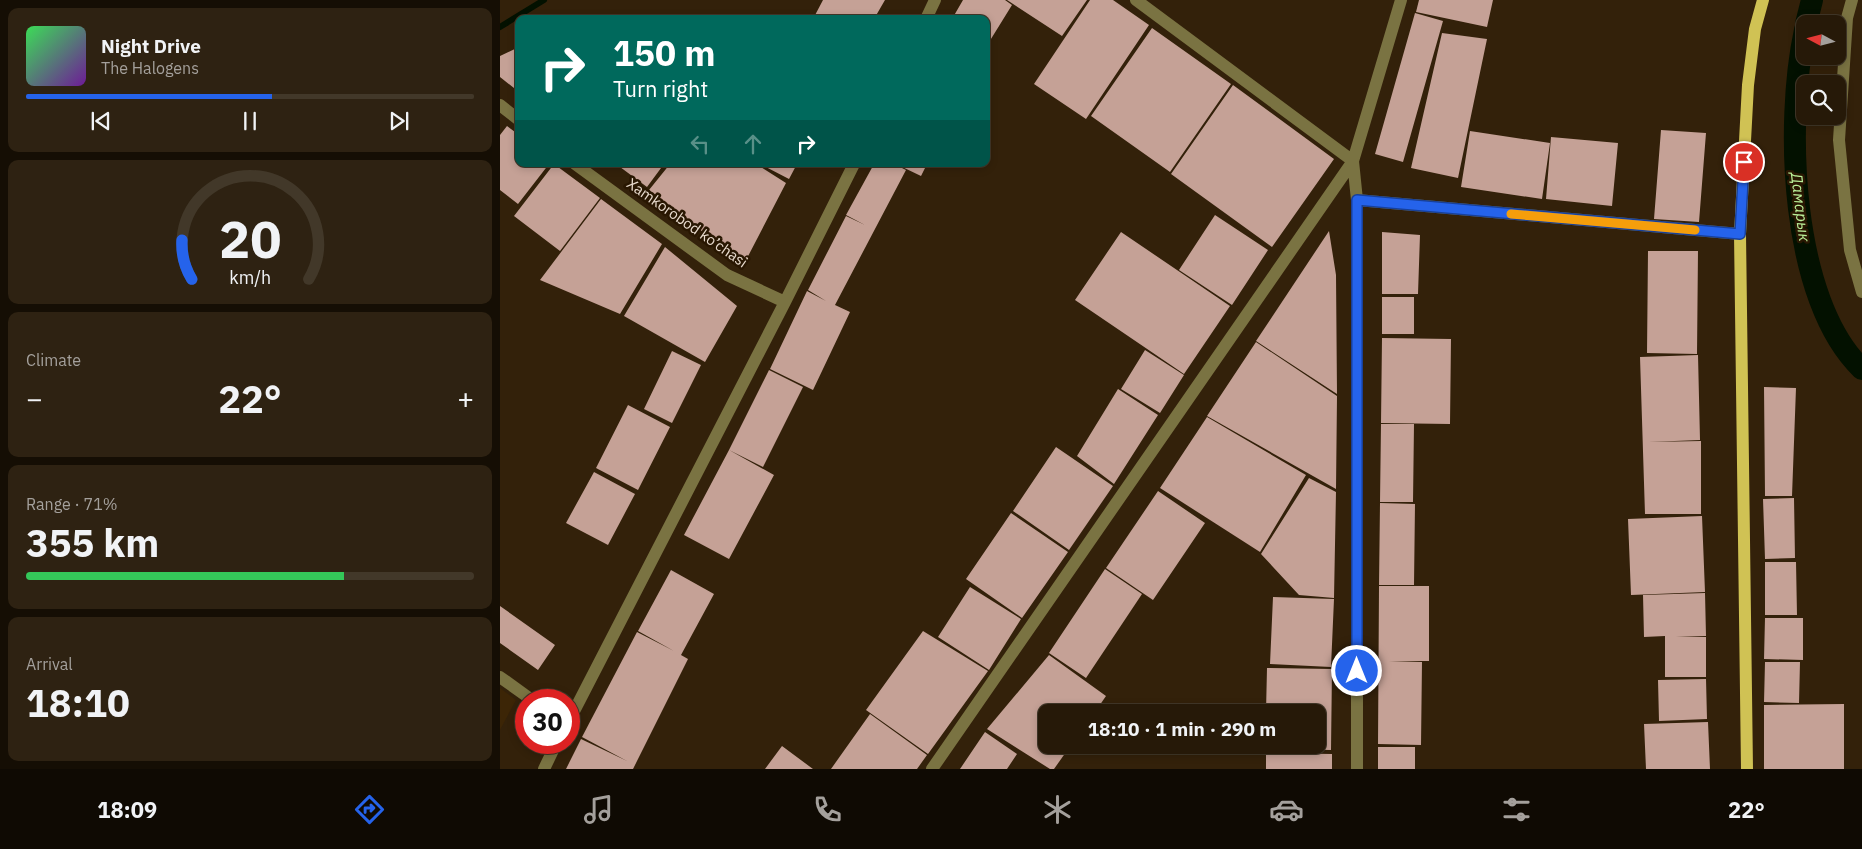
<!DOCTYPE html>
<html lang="en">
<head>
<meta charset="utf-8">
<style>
  body { margin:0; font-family:"IBM Plex Sans",sans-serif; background:#2e2212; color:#f1f3f6; height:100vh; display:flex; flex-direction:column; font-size:19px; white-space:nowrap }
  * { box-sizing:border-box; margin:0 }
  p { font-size:16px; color:#a4a09c }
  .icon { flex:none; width:28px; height:28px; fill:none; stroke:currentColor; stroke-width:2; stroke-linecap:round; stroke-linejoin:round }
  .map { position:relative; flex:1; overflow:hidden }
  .side { display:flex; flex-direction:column; gap:8px; padding:8px; background:#150e04; width:500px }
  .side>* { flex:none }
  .hud { position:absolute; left:15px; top:15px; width:475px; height:152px; border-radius:10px; box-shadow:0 2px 8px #0003,0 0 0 1px #423829; background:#00695c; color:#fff; overflow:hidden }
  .needle { width:32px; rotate:277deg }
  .tools { position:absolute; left:1296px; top:15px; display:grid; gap:10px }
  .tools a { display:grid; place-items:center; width:50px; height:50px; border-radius:10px; background:#261908; box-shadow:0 2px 8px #0003,0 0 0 1px #423829; font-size:25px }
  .speed { position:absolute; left:15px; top:689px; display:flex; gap:10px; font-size:25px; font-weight:700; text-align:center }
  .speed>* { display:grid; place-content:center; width:65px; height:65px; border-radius:50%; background:#261908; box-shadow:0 2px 8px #0003,0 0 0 1px #423829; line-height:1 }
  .speed .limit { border:8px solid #d22; background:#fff; color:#111 }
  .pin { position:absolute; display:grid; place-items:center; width:42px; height:42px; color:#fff; margin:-21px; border:2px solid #fff; border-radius:50%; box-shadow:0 1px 5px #0007 }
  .me { position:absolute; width:55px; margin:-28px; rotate:0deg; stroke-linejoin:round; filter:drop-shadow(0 0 4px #0008) }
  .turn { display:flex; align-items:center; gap:18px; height:105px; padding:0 15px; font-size:22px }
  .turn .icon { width:65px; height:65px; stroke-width:2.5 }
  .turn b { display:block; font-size:35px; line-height:42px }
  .lanes { display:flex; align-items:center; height:48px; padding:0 15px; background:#0003; justify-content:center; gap:25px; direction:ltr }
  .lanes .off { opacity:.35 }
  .big { font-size:38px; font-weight:700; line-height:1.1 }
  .side .widget { flex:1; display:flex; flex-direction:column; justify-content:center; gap:8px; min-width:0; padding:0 18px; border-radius:10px; background:#2e2212 }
  .side .dial { align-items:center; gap:0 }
  .dial svg { height:130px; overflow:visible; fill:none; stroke:#423829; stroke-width:7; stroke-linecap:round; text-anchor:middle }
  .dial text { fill:#f1f3f6; stroke:none }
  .song { display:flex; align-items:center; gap:15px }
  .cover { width:60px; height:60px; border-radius:8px; background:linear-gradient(135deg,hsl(130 70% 55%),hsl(280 70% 35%)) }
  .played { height:5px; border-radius:2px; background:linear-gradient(90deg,#2563eb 55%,#423829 55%) }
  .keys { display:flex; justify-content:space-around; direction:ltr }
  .heat { display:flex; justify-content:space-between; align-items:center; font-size:28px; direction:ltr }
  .charge { height:8px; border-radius:4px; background:linear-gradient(90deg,#34c759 71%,#423829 0) }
  .trip { position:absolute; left:538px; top:704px; width:288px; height:50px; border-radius:10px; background:#261908; box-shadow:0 2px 8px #0003,0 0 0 1px #423829; font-weight:700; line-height:50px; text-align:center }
  .menu { display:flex; height:80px; justify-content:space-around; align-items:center; background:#0f0a03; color:#a4a09c }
  .menu .icon { width:35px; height:35px }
  .menu .selected { color:#2563eb }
  .menu b { font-size:22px; color:#f1f3f6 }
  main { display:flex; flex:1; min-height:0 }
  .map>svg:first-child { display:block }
  .built { fill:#3c2506 }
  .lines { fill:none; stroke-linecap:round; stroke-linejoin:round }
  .stream { stroke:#031100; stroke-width:6 }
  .canal { stroke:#031100; stroke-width:22 }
  .building { fill:#c5a196 }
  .minor { stroke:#7a7342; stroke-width:12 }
  .major { stroke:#d0c254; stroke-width:12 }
  .route-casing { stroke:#184099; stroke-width:12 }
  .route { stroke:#2563eb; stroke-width:9 }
  .slow { stroke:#f59e0b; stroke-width:9 }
  .labels { text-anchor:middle; stroke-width:5; stroke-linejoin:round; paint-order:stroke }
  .street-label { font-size:15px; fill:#e8dbce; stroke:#291702 }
  .water-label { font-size:16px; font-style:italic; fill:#baef99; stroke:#291702 }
</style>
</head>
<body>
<main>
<section class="side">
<div class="widget">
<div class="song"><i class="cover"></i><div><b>Night Drive</b><p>The Halogens</p></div></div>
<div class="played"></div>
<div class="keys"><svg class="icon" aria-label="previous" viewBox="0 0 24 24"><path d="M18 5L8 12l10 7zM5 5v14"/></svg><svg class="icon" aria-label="pause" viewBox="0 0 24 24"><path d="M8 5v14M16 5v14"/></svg><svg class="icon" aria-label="next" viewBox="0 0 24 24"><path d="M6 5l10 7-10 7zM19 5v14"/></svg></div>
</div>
<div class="widget dial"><svg viewBox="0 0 100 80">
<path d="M14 69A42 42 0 1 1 86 69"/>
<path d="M14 69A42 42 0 0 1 8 45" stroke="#2563eb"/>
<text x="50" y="56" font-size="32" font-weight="700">20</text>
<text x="50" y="72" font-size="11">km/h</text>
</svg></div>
<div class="widget"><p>Climate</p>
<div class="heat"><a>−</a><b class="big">22°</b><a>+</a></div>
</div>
<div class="widget"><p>Range · 71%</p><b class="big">355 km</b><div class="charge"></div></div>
<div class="widget"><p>Arrival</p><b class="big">18:10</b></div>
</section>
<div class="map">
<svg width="1362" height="769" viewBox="0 0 1362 769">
  <rect width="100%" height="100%" fill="#33210a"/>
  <!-- built -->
  <path class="built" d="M0,688l16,12 -16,30z"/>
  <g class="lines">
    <!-- stream -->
    <path class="stream" d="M0,27l44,-27"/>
    <!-- canal -->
    <path class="canal" d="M1306,24l6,-24
      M1305,30c-20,93 -15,270 57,339"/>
  </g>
  <!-- building -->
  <path class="building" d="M323,0h62l-11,19h-61z
    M463,0h42l7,5 -26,42v-28h-34z
    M507,0h80l-25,36z
    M590,0h23l36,25 -63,94 -52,-35z
    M919,0h74l-6,27 -71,-15z
    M915,13l28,8 -40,141 -28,-8z
    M652,28l79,56 -61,88 -79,-56z
    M942,33l45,6 -29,139 -47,-10z
    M19,47v45l-19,-15v-21z
    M733,85l101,74 -62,88 -101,-73z
    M7,126l12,9v29h30l-31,40 -18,-14v-55z
    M1161,130l45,3 -7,89 -45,-3z
    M970,131l80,12 -8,56 -81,-12z
    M1051,137l67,6 -6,63 -66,-7z
    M54,164l46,34 -40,53 -46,-35z
    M116,164h48l-17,23z
    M170,164h86l30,19 -42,81 -95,-74z
    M260,164h37l-8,15z
    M374,164h20l12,6 -71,135 15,7 -37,78 -43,-21 37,-78 19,10 -18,-11 38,-74 19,9 -19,-10z
    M396,164h31l-6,12z
    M101,199l61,45 -42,70 -80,-34z
    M715,215l53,35 -36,55 -53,-35z
    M829,231l7,44 1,119 -81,-53z
    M621,232l109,74 -46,68 -109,-74z
    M882,232l38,3 -2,59h-36z
    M165,247l72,59 -32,56 -81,-46z
    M1148,251h50l-1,103 -50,-1z
    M882,297h32v37h-32z
    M882,338l69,1 -1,85 -69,-1z
    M756,342l81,54 -1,93 -129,-73z
    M645,350l39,25 -24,38 -39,-24z
    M172,351l29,14 -29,58 -28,-14z
    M1198,355l2,85 -51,2 52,-1v73h-56l-5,-157z
    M269,370l34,17 -40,80 -34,-17z
    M1264,387l32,1 -4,108h-27z
    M618,389l40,26 -44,69 -37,-28z
    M128,405l42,22 -32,63 -42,-22z
    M707,417l99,58 -46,77 -100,-64z
    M881,424h33l-1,78h-33z
    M556,447l57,39 -44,64 -56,-39z
    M229,450l45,25 -45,84 -45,-24z
    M94,472l41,22 -27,51 -42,-22z
    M809,478l27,14 -2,106 -35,-3 -38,-41z
    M658,491l47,32 -52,77 -47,-32z
    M1294,498l1,60 -30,1 -2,-60z
    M880,503l35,1 -1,81h-35z
    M511,513l57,39 -46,66 -56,-39z
    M1202,516l3,76 -74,3 -3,-76z
    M1265,562h31l1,53h-32z
    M605,569l37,25 -56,84 -37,-25z
    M171,570l43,24 -33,61 7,4 -55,110h-67l15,-30 46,22 -45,-24 55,-105 37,19 -36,-20z
    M879,586h50v75h-40l33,1 -1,83 -43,-1z
    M470,587l51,32 -32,51 -51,-33z
    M1205,593l1,43 -30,1h30v40h-41v-41l-21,1 -1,-42z
    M773,597l61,2 -3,68 -61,-3z
    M0,606l55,39 -17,25 -38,-27z
    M1265,618h38v42l-39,-1z
    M423,631l65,40 -60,83 -62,-44z
    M549,655l57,41 -11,16h-49v33h25l-17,24h-4l-63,-40z
    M1265,662h35l-1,41 -35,-1z
    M767,668l65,1 -1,81 -66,-1v-4h51v-33h-50z
    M1206,679l1,40 -48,2 -1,-41z
    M1344,704v65h-80v-64z
    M370,714l57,41 -10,14h-86z
    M1208,722l2,47h-64l-2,-45z
    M485,732l32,22 -10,15h-47z
    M282,746l31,23h-48z
    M878,747h37v22h-37z
    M766,753l66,1v15h-66z"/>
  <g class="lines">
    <!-- minor -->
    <path class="minor" d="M636,0l217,161 4,39 383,34
      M1352,0l-5,18 -8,122 11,110 12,42
      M426,19l9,-19
      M0,105l19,15
      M75,164l152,111 58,27
      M0,677l32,23
      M69,721l216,-419 69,-138
      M44,769l13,-27
      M432,769l421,-608 48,-161
      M857,769v-569"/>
    <!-- major -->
    <path class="major" d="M1247,769l-7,-535 8,-149 7,-56 8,-29"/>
  </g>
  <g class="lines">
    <!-- route casing -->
    <g class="route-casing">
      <path id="route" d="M857,671v-471l383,34 4,-72"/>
    </g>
    <!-- route -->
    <use href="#route" class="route"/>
    <!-- slow -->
    <path class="slow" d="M1011,214l184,16"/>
  </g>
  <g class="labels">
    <!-- street labels -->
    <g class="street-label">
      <text transform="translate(187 223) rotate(35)" y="5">Xamkorobod ko’chasi</text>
    </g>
    <!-- water labels -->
    <g class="water-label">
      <text transform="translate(1301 207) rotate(83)" y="6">Дамарык</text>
    </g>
  </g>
</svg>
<div class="tools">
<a><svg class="needle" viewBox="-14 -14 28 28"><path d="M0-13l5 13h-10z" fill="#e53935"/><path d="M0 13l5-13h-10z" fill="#a4a09c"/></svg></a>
<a><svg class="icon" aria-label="search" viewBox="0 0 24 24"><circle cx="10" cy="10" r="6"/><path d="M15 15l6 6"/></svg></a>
</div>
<div class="speed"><div class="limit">30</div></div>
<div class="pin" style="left:1244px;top:162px;background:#d93025"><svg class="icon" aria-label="arrive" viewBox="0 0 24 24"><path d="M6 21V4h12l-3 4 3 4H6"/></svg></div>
<svg class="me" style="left:857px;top:671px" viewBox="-20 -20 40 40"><circle r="17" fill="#2563eb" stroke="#fff" stroke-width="3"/><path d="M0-11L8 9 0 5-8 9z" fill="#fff"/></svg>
<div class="trip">18:10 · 1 min · 290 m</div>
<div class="hud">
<div class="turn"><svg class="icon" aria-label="right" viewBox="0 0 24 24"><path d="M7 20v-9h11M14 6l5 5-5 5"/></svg><div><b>150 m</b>Turn right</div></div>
<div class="lanes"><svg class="icon off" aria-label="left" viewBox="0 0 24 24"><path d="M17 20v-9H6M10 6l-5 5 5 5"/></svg><svg class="icon off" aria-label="ahead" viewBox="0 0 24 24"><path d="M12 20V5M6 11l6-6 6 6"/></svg><svg class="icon" aria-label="right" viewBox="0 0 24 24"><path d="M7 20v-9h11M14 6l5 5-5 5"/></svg></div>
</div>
</div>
</main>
<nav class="menu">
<b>18:09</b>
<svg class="icon selected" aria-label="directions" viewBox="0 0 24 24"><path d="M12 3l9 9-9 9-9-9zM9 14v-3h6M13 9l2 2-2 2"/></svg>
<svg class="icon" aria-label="music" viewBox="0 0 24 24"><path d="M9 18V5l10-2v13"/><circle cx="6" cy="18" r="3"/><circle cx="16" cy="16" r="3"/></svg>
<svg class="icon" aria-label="phone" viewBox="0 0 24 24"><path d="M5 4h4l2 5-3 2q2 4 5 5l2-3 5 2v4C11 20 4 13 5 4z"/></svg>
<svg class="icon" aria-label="climate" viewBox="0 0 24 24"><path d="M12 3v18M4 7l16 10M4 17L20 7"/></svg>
<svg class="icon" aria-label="car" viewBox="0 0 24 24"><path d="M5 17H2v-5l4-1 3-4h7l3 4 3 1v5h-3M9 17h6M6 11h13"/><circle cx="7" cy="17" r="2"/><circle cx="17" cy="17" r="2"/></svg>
<svg class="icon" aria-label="filters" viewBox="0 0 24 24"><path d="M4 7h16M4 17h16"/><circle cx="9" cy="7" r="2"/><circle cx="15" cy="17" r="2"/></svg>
<b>22°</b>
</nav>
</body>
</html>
